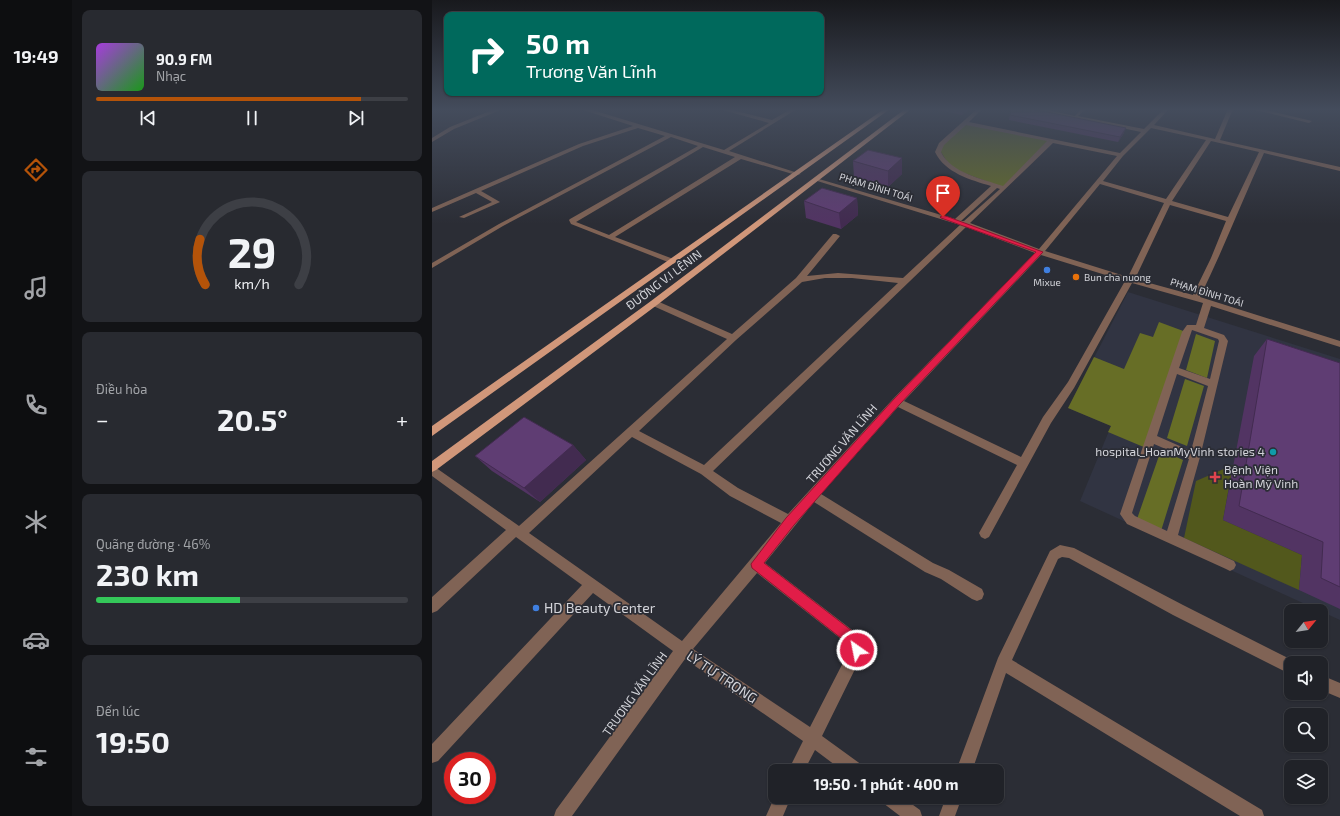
<!DOCTYPE html>
<html lang="vi">
<head>
<meta charset="utf-8">
<style>
  body { margin:0; font-family:"Exo 2",sans-serif; background:#282a30; color:#f1f3f6; height:100vh; display:flex; flex-direction:column; font-size:15px; white-space:nowrap }
  * { box-sizing:border-box; margin:0 }
  p { font-size:13px; color:#a2a4a8 }
  .icon { flex:none; width:22px; height:22px; fill:none; stroke:currentColor; stroke-width:2; stroke-linecap:round; stroke-linejoin:round }
  .map { position:relative; flex:1; overflow:hidden }
  .details { display:flex; flex-direction:column; gap:10px; padding:10px; background:#121316; width:360px }
  .details>* { flex:none }
  .top-card { position:absolute; left:12px; top:12px; width:380px; height:84px; border-radius:8px; box-shadow:0 1px 3px #0004,0 0 0 1px #3d3f45; background:#00695c; color:#fff; overflow:hidden }
  .needle { width:26px; rotate:60deg }
  .tools { position:absolute; left:852px; top:604px; display:grid; gap:8px }
  .tools a { display:grid; place-items:center; width:44px; height:44px; border-radius:8px; background:#202228; box-shadow:0 1px 3px #0004,0 0 0 1px #3d3f45; font-size:20px }
  .speed { position:absolute; left:12px; top:752px; display:flex; gap:8px; font-size:20px; font-weight:700; text-align:center }
  .speed>* { display:grid; place-content:center; width:52px; height:52px; border-radius:50%; background:#202228; box-shadow:0 1px 3px #0004,0 0 0 1px #3d3f45; line-height:1 }
  .speed .limit { border:6px solid #d22; background:#fff; color:#111 }
  .pin { position:absolute; display:grid; place-items:center; width:34px; height:34px; color:#fff; margin:-41px -17px; border-radius:50% 50% 50% 0; rotate:-45deg; box-shadow:0 0 4px #0007 }
  .pin .icon { rotate:45deg }
  .me { position:absolute; width:44px; margin:-22px; rotate:327deg; stroke-linejoin:round; filter:drop-shadow(0 0 3px #0008) }
  .turn { display:flex; align-items:center; gap:14px; height:84px; padding:0 16px; font-size:18px }
  .turn .icon { width:52px; height:52px; stroke-width:2.5 }
  .turn b { display:block; font-size:28px; line-height:34px }
  .big { font-size:30px; font-weight:700; line-height:1.1 }
  .details .card { flex:1; display:flex; flex-direction:column; justify-content:center; gap:6px; min-width:0; padding:0 14px; border-radius:8px; background:#282a30 }
  .details .dial { align-items:center; gap:0 }
  .dial svg { height:104px; overflow:visible; fill:none; stroke:#3d3f45; stroke-width:7; stroke-linecap:round; text-anchor:middle }
  .dial text { fill:#f1f3f6; stroke:none }
  .song { display:flex; align-items:center; gap:12px }
  .cover { width:48px; height:48px; border-radius:6px; background:linear-gradient(135deg,hsl(280 70% 55%),hsl(120 70% 35%)) }
  .played { height:4px; border-radius:2px; background:linear-gradient(90deg,#b45309 85%,#3d3f45 85%) }
  .keys { display:flex; justify-content:space-around; direction:ltr }
  .heat { display:flex; justify-content:space-between; align-items:center; font-size:22px; direction:ltr }
  .charge { height:6px; border-radius:3px; background:linear-gradient(90deg,#34c759 46%,#3d3f45 0) }
  .trip { position:absolute; left:336px; top:764px; width:236px; height:40px; border-radius:8px; background:#202228; box-shadow:0 1px 3px #0004,0 0 0 1px #3d3f45; font-weight:700; line-height:40px; text-align:center }
  main { display:flex; flex:1; min-height:0 }
  .dock { display:flex; flex-direction:column; width:72px; justify-content:space-around; align-items:center; background:#0d0e10; color:#a2a4a8 }
  .dock .icon { width:28px; height:28px }
  .dock .current { color:#b45309 }
  .dock b { font-size:18px; color:#f1f3f6 }
  .map>svg:first-child { display:block }
  .built { fill:#313442 }
  .green { fill:#52581c }
  .forest { fill:#676e26 }
  .lines { fill:none; stroke-linecap:round; stroke-linejoin:round }
  .minor { fill:#806355; fill-rule:evenodd }
  .major { fill:#d1977a; fill-rule:evenodd }
  .wall { fill:#523463 }
  .shaded-wall { fill:#422b50 }
  .building { fill:#5f3d73; stroke:#422b50 }
  .route { fill:#e11d48; stroke:#92132f }
  .shop-dot { fill:#3f7fe0; stroke:#2b2d35; stroke-width:1.5 }
  .food-dot { fill:#e8710a; stroke:#2b2d35; stroke-width:1.5 }
  .culture-dot { fill:#0f9aa8; stroke:#2b2d35; stroke-width:1.5 }
  .health-dot { fill:#e0444e; stroke:#2b2d35; stroke-width:1.5 }
  .labels { text-anchor:middle; stroke-width:3.5; stroke-linejoin:round; paint-order:stroke }
  .far-street-label { font-size:10px; fill:#d3d4da; stroke:#2b2d35 }
  .far-poi-label { font-size:10px; fill:#d3d4da; stroke:#2b2d35; text-anchor:start }
  .street-label { font-size:12px; fill:#d3d4da; stroke:#2b2d35 }
  .poi-label { font-size:12px; fill:#d3d4da; stroke:#2b2d35; text-anchor:end }
  .near-poi-label { font-size:14px; fill:#d3d4da; stroke:#2b2d35; text-anchor:start }
  .near-street-label { font-size:14px; fill:#d3d4da; stroke:#2b2d35 }
</style>
</head>
<body>
<main>
<nav class="dock">
<b>19:49</b>
<svg class="icon current" aria-label="directions" viewBox="0 0 24 24"><path d="M12 3l9 9-9 9-9-9zM9 14v-3h6M13 9l2 2-2 2"/></svg>
<svg class="icon" aria-label="music" viewBox="0 0 24 24"><path d="M9 18V5l10-2v13"/><circle cx="6" cy="18" r="3"/><circle cx="16" cy="16" r="3"/></svg>
<svg class="icon" aria-label="phone" viewBox="0 0 24 24"><path d="M5 4h4l2 5-3 2q2 4 5 5l2-3 5 2v4C11 20 4 13 5 4z"/></svg>
<svg class="icon" aria-label="climate" viewBox="0 0 24 24"><path d="M12 3v18M4 7l16 10M4 17L20 7"/></svg>
<svg class="icon" aria-label="car" viewBox="0 0 24 24"><path d="M5 17H2v-5l4-1 3-4h7l3 4 3 1v5h-3M9 17h6M6 11h13"/><circle cx="7" cy="17" r="2"/><circle cx="17" cy="17" r="2"/></svg>
<svg class="icon" aria-label="filters" viewBox="0 0 24 24"><path d="M4 7h16M4 17h16"/><circle cx="9" cy="7" r="2"/><circle cx="15" cy="17" r="2"/></svg>
</nav>
<section class="details">
<div class="card">
<div class="song"><i class="cover"></i><div><b>90.9 FM</b><p>Nhạc</p></div></div>
<div class="played"></div>
<div class="keys"><svg class="icon" aria-label="previous" viewBox="0 0 24 24"><path d="M18 5L8 12l10 7zM5 5v14"/></svg><svg class="icon" aria-label="pause" viewBox="0 0 24 24"><path d="M8 5v14M16 5v14"/></svg><svg class="icon" aria-label="next" viewBox="0 0 24 24"><path d="M6 5l10 7-10 7zM19 5v14"/></svg></div>
</div>
<div class="card dial"><svg viewBox="0 0 100 80">
<path d="M14 69A42 42 0 1 1 86 69"/>
<path d="M14 69A42 42 0 0 1 10 34" stroke="#b45309"/>
<text x="50" y="56" font-size="32" font-weight="700">29</text>
<text x="50" y="72" font-size="11">km/h</text>
</svg></div>
<div class="card"><p>Điều hòa</p>
<div class="heat"><a>−</a><b class="big">20.5°</b><a>+</a></div>
</div>
<div class="card"><p>Quãng đường · 46%</p><b class="big">230 km</b><div class="charge"></div></div>
<div class="card"><p>Đến lúc</p><b class="big">19:50</b></div>
</section>
<div class="map">
<svg width="908" height="816" viewBox="0 0 908 816">
  <rect width="100%" height="100%" fill="#2b2d35"/>
  <!-- built -->
  <path class="built" d="M696,292l212,67v261l-260,-119 31,-75 -43,-18z"/>
  <!-- green -->
  <path class="green" d="M801,465l-10,55 79,35 -3,35 -115,-52 12,-57z"/>
  <!-- forest -->
  <path class="forest" d="M534,123l85,18 -47,47 -53,-20 -12,-19z
    M727,322l27,10 -40,116 -38,-16 3,-6 -43,-18 26,-51 30,12 16,-36 13,4z
    M764,334l19,7 -8,37 -21,-8z
    M753,379l19,7 -17,60 -20,-8z
    M729,450l22,10 -22,71 -24,-12z"/>
  <g class="lines">
    <!-- minor -->
    <path class="minor" d="M63,109h8l-49,20 -22,13v-4l18,-11z
      M148,109h9l135,41 45,-27 -50,-14h9l44,11 19,-11h6l-68,42 72,23 -5,1 -55,-16 -126,78 61,23 1,2 -4,2 -102,-40 -2,-4 1,-1 128,-73 -27,-9 -168,89 -71,42v-5l67,-39 166,-88 -27,-8 -55,18 -102,45 19,11 -36,16 -5,-1 33,-15 -16,-9 -44,19v-4l147,-64 54,-18zM271,147l32,10 -126,78 -33,-13z
      M545,109h5l-13,13 151,31 21,-21 -110,-23h12l32,7 6,-7h5l-8,7 66,13 20,-20h5l-15,16 61,14 13,-30h5l-13,31 120,27v4l-76,-18c-22,48 -41,97 -64,144l140,44v6l-129,-41 -7,22 20,7 4,6 -28,116 -22,78 56,26 2,4 -2,4 -4,2 -4,-2 -99,-45 -7,-10 62,-182 5,-7h9l7,-22 -71,-20 -58,105 -23,35 -62,114 -4,2 -4,-2 -2,-4 38,-68 -119,-58 -77,87 112,69 16,7 33,19 2,5 -2,5 -5,2 -5,-2 -31,-20 -16,-7 -111,-70 -49,61 95,73c3,7 5,12 2,19l-40,81 40,29 2,6h-21l-28,-21 -11,21h-16l15,-30 -118,-82 -113,157h-18l2,-6 117,-159 -80,-58 -155,168 -6,2v-19l150,-159 -66,-48 -79,74 -5,2v-16l74,-67 -74,-54v-11l87,61 208,-187 -76,-34 -1,-2 1,-2h6l75,33 64,-56 37,-44h3l4,2 -33,40 31,-3 65,5 57,-53 -146,-45 5,-1 136,40 36,-33c-20,-6 -46,-13 -56,-34l4,-9zM534,125l81,16 -44,45c-20,-7 -52,-13 -62,-34l3,-7zM719,128l55,12 -40,59 -63,-18 20,-25zM779,141l48,11 -31,65 -56,-16zM621,143l64,13 -78,93 -69,-26zM668,184l64,19 -36,74 -83,-26zM565,188l3,1 -36,32h-3zM738,205l56,16 -15,37 -18,37 -58,-16zM534,227l69,26 -142,146 -105,115 -50,-26 -25,-17zM609,255l84,26 -57,101 -25,35 -22,40 -117,-56zM393,278h27l46,5 -194,182 -65,-34 97,-91 66,-58zM760,330l26,9 1,2 -9,38 -31,-11zM745,374l31,12 -17,65 -34,-15zM200,437l69,37 29,22 51,27 -99,118 -153,-108zM722,444l35,15 -22,72 -32,-15 -3,-3zM325,573l93,73v3l-40,78 -117,-78z
      M819,109h11l50,12 -3,2z
      M628,545l14,3 109,57 113,57 -5,1v11l-5,-2 -113,-57 -104,-57 -7,-1 -4,2 -46,101 250,150 2,6h-24l-234,-143 -34,98h-16l42,-113 52,-107z
      M889,675l19,8v15l-19,-8z
      M343,796l16,1 -8,19h-17z
      M449,797h21l18,13 2,6h-22l-17,-13z
      M514,797h16l-7,19h-16z"/>
    <!-- major -->
    <path class="major" d="M452,109h6l-458,327v-10z
      M473,109h6l-254,196 -221,165 -4,2v-11l219,-160z"/>
  </g>
  <!-- wall -->
  <path class="wall" d="M501,109h36l-7,6z
    M579,109l113,24 -6,9 -109,-22z
    M421,161l49,13 -14,13 -34,-10z
    M425,198l1,17 -17,14 -35,-11 -2,-17z
    M835,339l73,24v246l-41,-19 3,-35 -79,-35 31,-164z
    M141,445l13,15 -46,42 -48,-31 -17,-15z"/>
  <!-- shaded-wall -->
  <path class="shaded-wall" d="M531,109h6l-7,6z
    M694,128l-2,5 -6,9 2,-5z
    M470,158v16l-14,13v-16z
    M425,198l1,17 -17,14 -2,-16z
    M141,445l13,15 -46,42 -16,-14z"/>
  <!-- building -->
  <path class="building" d="M579,109h21l94,19 -6,9 -110,-22z
    M436,150l34,8 -14,13 -35,-10z
    M390,188l35,10 -18,15 -35,-12z
    M835,339l73,24v224l-19,-9 2,-36 -84,-36z
    M92,417l49,28 -49,43 -49,-32z"/>
  <!-- sky -->
  <linearGradient id="sky" x2="0" y2="1"><stop stop-color="#18191d"/><stop offset="0.49" stop-color="#444c5c"/><stop offset="1" stop-color="#444c5c" stop-opacity="0"/></linearGradient>
  <rect width="908" height="224" fill="url(#sky)"/>
  <!-- route -->
  <path class="route" d="M511,215l100,37 -143,152 -106,121 -30,38 96,74c3,6 5,11 2,18l-5,2 -4,-2 -2,-9 -99,-78 -1,-4 35,-46 108,-119 142,-147 -95,-34 -1,-1z"/>
  <!-- markers -->
  <g class="shop-dot">
    <circle cx="615" cy="270" r="4"/>
    <circle cx="104" cy="608" r="4"/>
  </g>
  <circle class="food-dot" cx="644" cy="277" r="4"/>
  <circle class="culture-dot" cx="841" cy="452" r="4"/>
  <path class="health-dot" d="M781 471h4v4h4v4h-4v4h-4v-4h-4v-4h4z"/>
  <g class="labels">
    <!-- far-street labels -->
    <g class="far-street-label">
      <text transform="translate(444 187) rotate(17)" y="4">PHẠM ĐÌNH TOÁI</text>
      <text transform="translate(775 292) rotate(17)" y="4">PHẠM ĐÌNH TOÁI</text>
    </g>
    <!-- far-poi labels -->
    <g class="far-poi-label">
      <text x="652" y="281">Bun cha nuong</text>
      <text x="615" y="286" text-anchor="middle">Mixue</text>
    </g>
    <!-- street labels -->
    <g class="street-label">
      <text transform="translate(232 280) rotate(-37)" y="4">ĐƯỜNG V.I LÊNIN</text>
      <text transform="translate(410 444) rotate(-49)" y="4">TRƯƠNG VĂN LĨNH</text>
      <text transform="translate(203 694) rotate(-54)" y="4">TRƯƠNG VĂN LĨNH</text>
    </g>
    <!-- poi labels -->
    <g class="poi-label">
      <text x="833" y="456">hospital_HoanMyVinh stories 4</text>
      <text x="792" y="474" text-anchor="start">Bệnh Viện<tspan x="792" dy="14">Hoàn Mỹ Vinh</tspan></text>
    </g>
    <!-- near-poi labels -->
    <g class="near-poi-label">
      <text x="112" y="613">HD Beauty Center</text>
    </g>
    <!-- near-street labels -->
    <g class="near-street-label">
      <text transform="translate(290 677) rotate(34)" y="5">LÝ TỰ TRỌNG</text>
    </g>
  </g>
</svg>
<div class="tools">
<a><svg class="needle" viewBox="-14 -14 28 28"><path d="M0-13l5 13h-10z" fill="#e53935"/><path d="M0 13l5-13h-10z" fill="#a2a4a8"/></svg></a>
<a><svg class="icon" aria-label="sound" viewBox="0 0 24 24"><path d="M4 9h4l5-4v14l-5-4H4zM17 9q2 3 0 6"/></svg></a>
<a><svg class="icon" aria-label="search" viewBox="0 0 24 24"><circle cx="10" cy="10" r="6"/><path d="M15 15l6 6"/></svg></a>
<a><svg class="icon" aria-label="layers" viewBox="0 0 24 24"><path d="M12 4l9 5-9 5-9-5zM3 14l9 5 9-5"/></svg></a>
</div>
<div class="speed"><div class="limit">30</div></div>
<div class="pin" style="left:511px;top:217px;background:#d93025"><svg class="icon" aria-label="arrive" viewBox="0 0 24 24"><path d="M6 21V4h12l-3 4 3 4H6"/></svg></div>
<svg class="me" style="left:425px;top:650px" viewBox="-20 -20 40 40"><circle r="17" fill="#e11d48" stroke="#fff" stroke-width="3"/><path d="M0-11L8 9 0 5-8 9z" fill="#fff"/></svg>
<div class="trip">19:50 · 1 phút · 400 m</div>
<div class="top-card">
<div class="turn"><svg class="icon" aria-label="right" viewBox="0 0 24 24"><path d="M7 20v-9h11M14 6l5 5-5 5"/></svg><div><b>50 m</b>Trương Văn Lĩnh</div></div>
</div>
</div>
</main>
</body>
</html>
